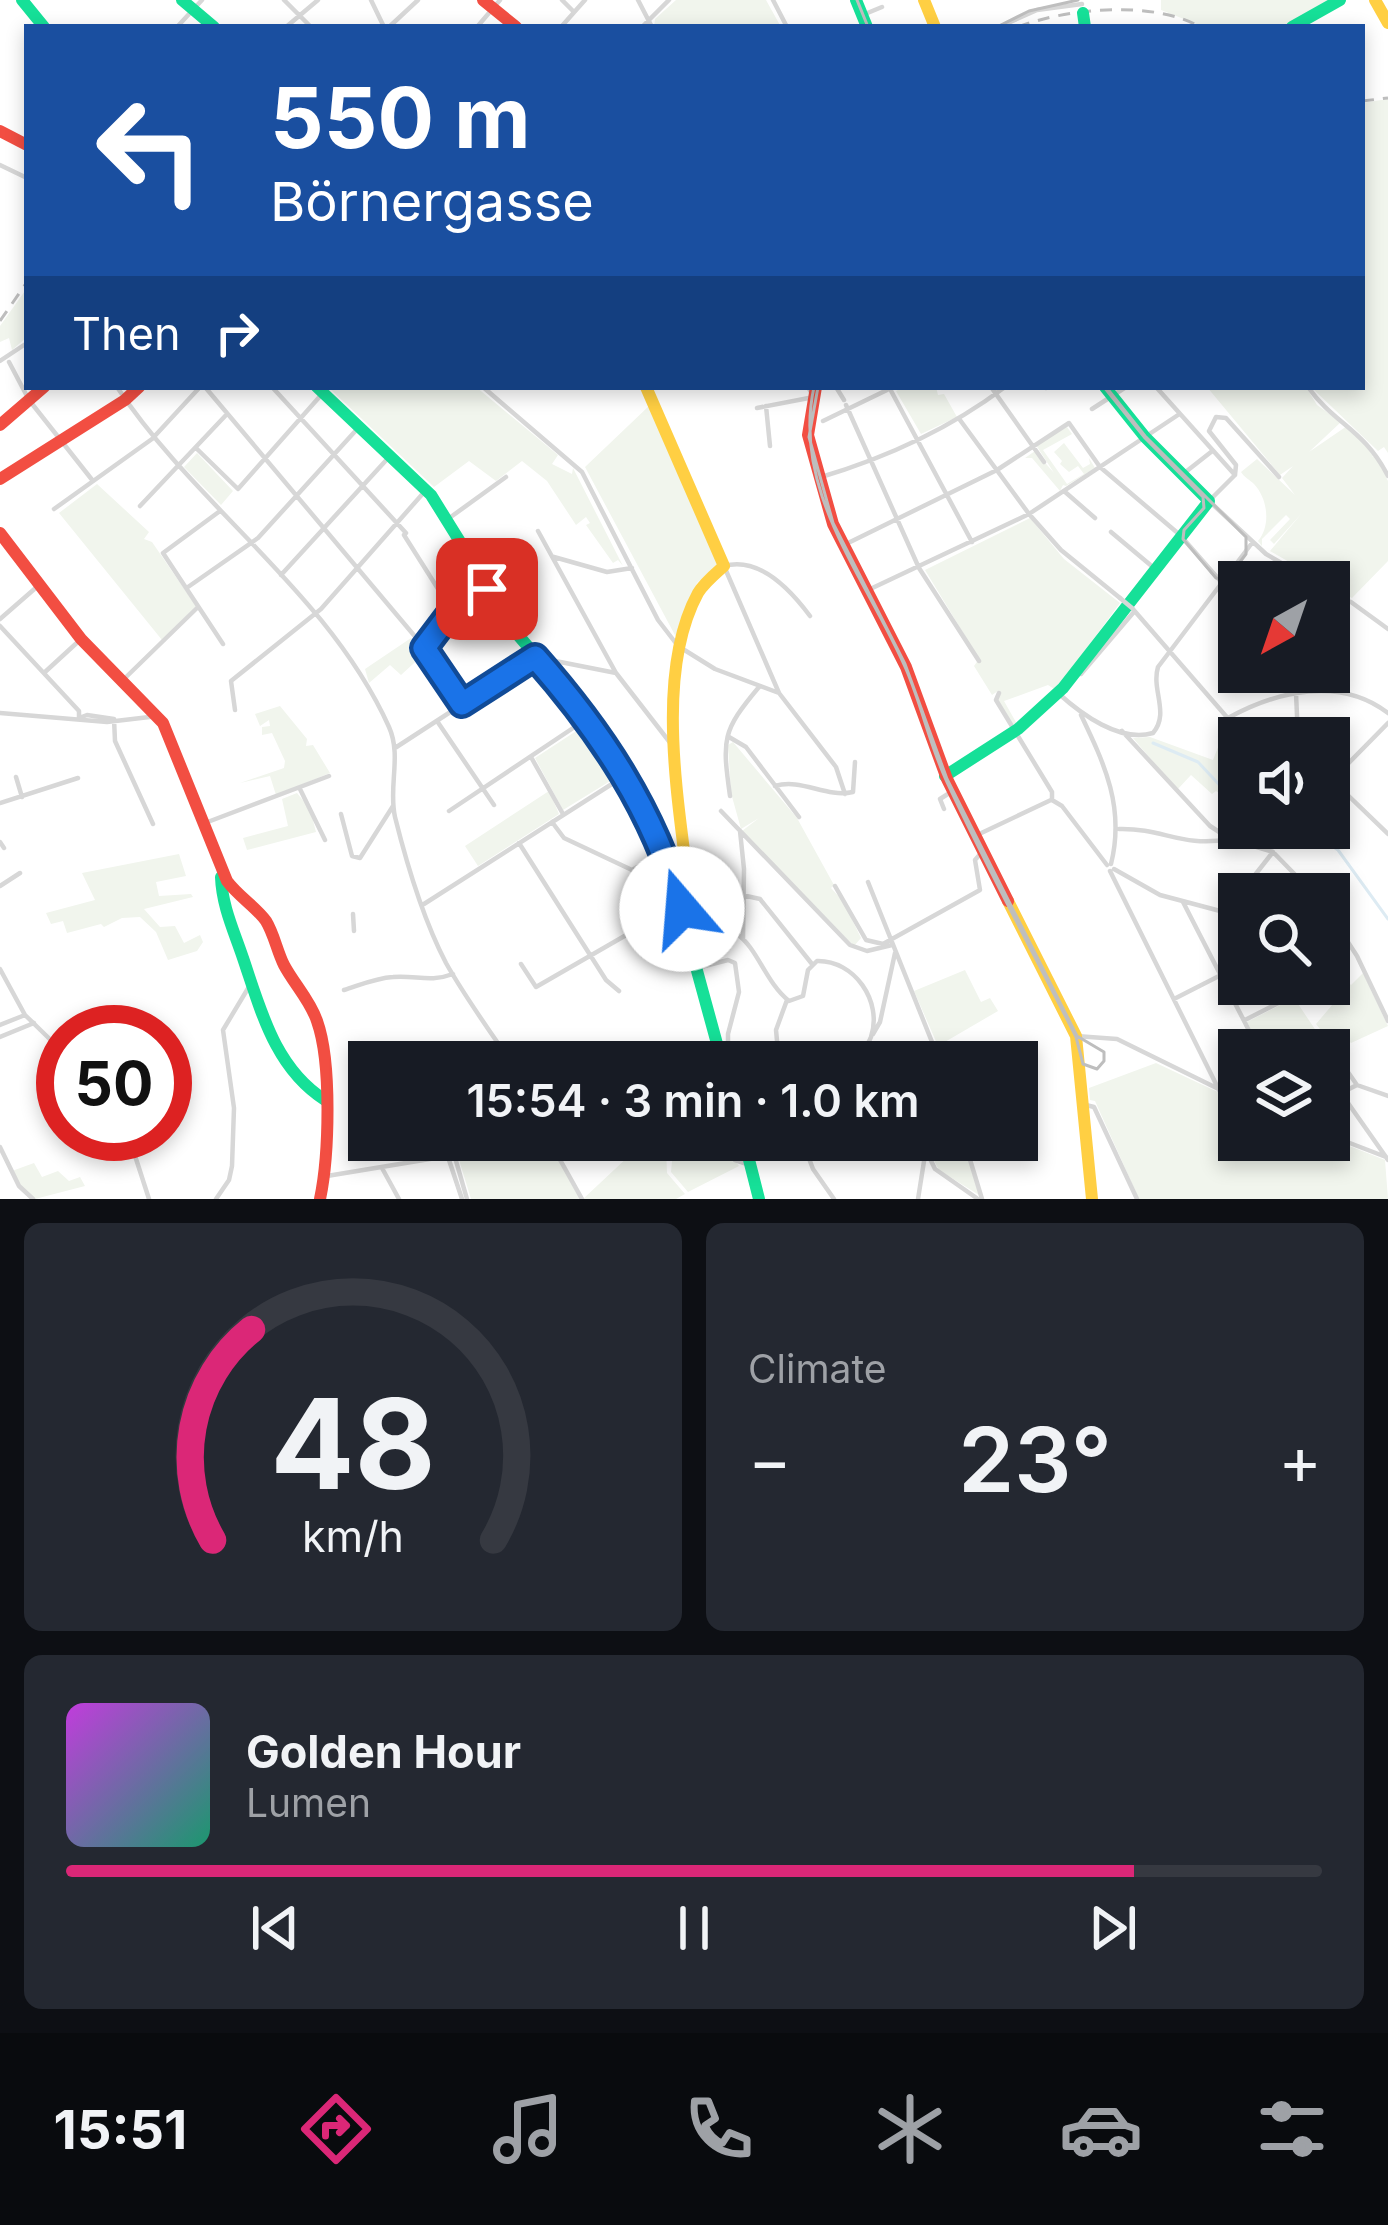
<!DOCTYPE html>
<html lang="en">
<head>
<meta charset="utf-8">
<style>
  body { margin:0; font-family:Inter,sans-serif; background:#242831; color:#f1f3f6; height:100vh; display:flex; flex-direction:column; font-size:45px; white-space:nowrap }
  * { box-sizing:border-box; margin:0 }
  p { font-size:39px; color:#9ea1a6 }
  .icon { flex:none; width:66px; height:66px; fill:none; stroke:currentColor; stroke-width:2; stroke-linecap:round; stroke-linejoin:round }
  .map { position:relative; height:1199px; overflow:hidden }
  .sheet { display:flex; flex-direction:column; gap:24px; padding:24px; background:#0d0f14; flex:1 }
  .sheet>* { flex:none }
  .banner { position:absolute; left:24px; top:24px; width:1341px; height:366px; border-radius:0px; box-shadow:0 6px 18px #0003; background:#1a4fa0; color:#fff; overflow:hidden }
  .needle { width:78px; rotate:220deg }
  .buttons { position:absolute; left:1218px; top:561px; display:grid; gap:24px }
  .buttons a { display:grid; place-items:center; width:132px; height:132px; border-radius:0px; background:#171b24; box-shadow:0 6px 18px #0003; font-size:60px }
  .speed { position:absolute; left:36px; top:1005px; display:flex; gap:24px; font-size:60px; font-weight:700; text-align:center }
  .speed>* { display:grid; place-content:center; width:156px; height:156px; border-radius:50%; background:#171b24; box-shadow:0 6px 18px #0003; line-height:1 }
  .speed .limit { border:18px solid #d22; background:#fff; color:#111 }
  .pin { position:absolute; display:grid; place-items:center; width:102px; height:102px; color:#fff; margin:-51px; border-radius:24px; box-shadow:0 6px 18px #0006 }
  .me { position:absolute; width:132px; margin:-66px; rotate:342deg; stroke-linejoin:round; filter:drop-shadow(0 0 9px #0008) }
  .turn { display:flex; align-items:center; gap:42px; height:252px; padding:0 48px; font-size:54px }
  .turn .icon { width:156px; height:156px; stroke-width:2.5 }
  .turn b { display:block; font-size:84px; line-height:102px }
  .then { display:flex; align-items:center; height:114px; padding:0 48px; background:#0003; gap:24px; font-size:45px }
  .big { font-size:90px; font-weight:600; line-height:1.1 }
  .sheet .tile { flex:1; display:flex; flex-direction:column; justify-content:center; gap:18px; min-width:0; padding:0 42px; border-radius:18px; background:#242831 }
  .sheet .dial { align-items:center; gap:0 }
  .dial svg { height:312px; overflow:visible; fill:none; stroke:#363941; stroke-width:7; stroke-linecap:round; text-anchor:middle }
  .dial text { fill:#f1f3f6; stroke:none }
  .song { display:flex; align-items:center; gap:36px }
  .cover { width:144px; height:144px; border-radius:18px; background:linear-gradient(135deg,hsl(290 70% 55%),hsl(160 70% 35%)) }
  .played { height:12px; border-radius:6px; background:linear-gradient(90deg,#db2777 85%,#363941 85%) }
  .keys { display:flex; justify-content:space-around; direction:ltr }
  .heat { display:flex; justify-content:space-between; align-items:center; font-size:66px; direction:ltr }
  .sheet .tiles { flex:1; display:grid; gap:24px; grid-template-columns:1fr 1fr }
  .tile:last-child { grid-column:span 2 }
  .trip { position:absolute; left:348px; top:1041px; width:690px; height:120px; border-radius:0px; background:#171b24; box-shadow:0 6px 18px #0003; font-weight:600; line-height:120px; text-align:center }
  .tab-bar { display:flex; height:192px; justify-content:space-around; align-items:center; background:#090b0e; color:#9ea1a6 }
  .tab-bar .icon { width:84px; height:84px }
  .tab-bar .selected { color:#db2777 }
  .tab-bar b { font-size:54px; color:#f1f3f6 }
  .map>svg:first-child { display:block }
  .green { fill:#f1f5ed }
  .lines { fill:none; stroke-linecap:round; stroke-linejoin:round }
  .stream { stroke:#ddebf3; stroke-width:3 }
  .street { stroke:#d7d7d7; stroke-width:4.5 }
  .fast { stroke:#16e098; stroke-width:12 }
  .slow { stroke:#ffcf43; stroke-width:12 }
  .jam { stroke:#f24e42; stroke-width:12 }
  .tram { stroke:#bebebe; stroke-width:3 }
  .rail { stroke:#bebebe; stroke-width:3; stroke-dasharray:12 9; stroke-linecap:butt }
  .street-bridge { stroke:#d7d7d7; stroke-width:4.5 }
  .fast-bridge { stroke:#16e098; stroke-width:12 }
  .route-casing { stroke:#114b97; stroke-width:30 }
  .route { stroke:#1a73e8; stroke-width:21 }
</style>
</head>
<body>
<div class="map">
<svg width="1388" height="1199" viewBox="0 0 1388 1199">
  <rect width="100%" height="100%" fill="#fff"/>
  <!-- green -->
  <path class="green" d="M676,0h90l15,27h-127l1,-8z
    M1161,0h169l-48,27h-78l-43,-17z
    M1388,99v354l-4,-6 -6,4 -67,-64h51v-284z
    M27,288v49l-15,13 -3,-12 -9,4v-16z
    M328,387h148l82,68 -6,9 20,10 1,-6 50,98 -5,-6 -5,3 -27,-38 4,-2 -4,-6 -10,8 -29,-44 -25,-20 -26,20 -27,-20 -35,26z
    M904,387h32l2,8 6,-1 13,23 -36,17 -25,-43z
    M1207,387h99l11,18 24,17 -32,30 38,-26 28,28 -3,3 4,-1 12,25v80l-36,37 -82,-47 32,-38 -28,31 -4,-4 20,-21 -4,-4 -24,24v7l-4,-5c13,-15 10,-42 -4,-57 -4,-4 -10,-7 -13,-12l16,-13 38,36 -13,-17 11,-12 -13,9z
    M650,405l68,159 -21,19 -21,54 -91,-170z
    M1067,427l5,7 -29,16 24,34 17,-10 -6,-8 -9,6 -9,-8 2,-3 -8,-9 10,-9 19,25 7,-4 -1,-6 6,10 -29,18 -3,-1 -3,6 -28,-33h-7l10,-7 19,22 -18,-28z
    M197,453l36,38 -12,14 -37,-38z
    M97,484l52,48 -5,7 8,3 44,64 -34,34 -103,-127z
    M1030,518l34,41 56,44 -64,87 -8,-5 -44,16 13,23 -4,2 -16,-28 1,-7 -6,4 -18,-29 5,-7 -54,-89z
    M411,638l13,16 -23,21 -11,-10 -21,18 -4,-14z
    M280,706l27,33 -1,7 7,-1 17,28 -54,22 -6,-19 -30,7 44,-15 1,-7 -13,-28 -10,2v-8l8,-1 -1,-6 -9,6 -5,-12z
    M1228,722l14,16 -7,14 4,21 -10,9 10,10v15l-23,-16 -4,3 -21,-19 -14,15 -44,-52 17,-1 63,23z
    M587,724l33,51 -57,35 -28,-52z
    M733,742l64,76 37,67 -3,3 12,13 18,37 -7,8 -112,-115 17,-13 -18,11 -10,-36 -3,-48z
    M549,791l10,23 -81,52 -13,-20z
    M297,793l13,16 6,23 -69,18 -4,-12 45,-12 -6,-27z
    M179,854l7,22 -30,6 3,14 32,-2 2,3 -49,12 16,18 15,-1 9,17 16,-8 3,7 -6,9 -29,9 -12,-28 -16,-15 -18,1 -18,9 -3,-3 -34,9 -4,-12 -12,3 -5,-11 49,-13 -13,-27z
    M965,970l16,32 9,-4 8,13 -60,35 -24,-55z
    M1363,973l25,53 -37,17 -8,-8 -12,8 -15,-19 17,-20 -8,-8 17,-20 9,9z
    M1294,998l35,52h-67l-15,-28z
    M1156,1063l83,39v38l90,-2 56,22 3,39h-249l-44,-98 -5,-1 -1,-12z
    M453,1140h95l32,59h-109z
    M646,1140h10l10,9 1,24 18,21 -9,5h-93z
    M674,1140h52l3,13 10,13 -51,26 -17,-20z
    M923,1140h39l17,55 -40,-25z
    M34,1163l8,14 16,-6 11,10 11,-4 5,9 -50,13 -15,-13 -8,-15z"/>
  <g class="lines">
    <!-- stream -->
    <path class="stream" d="M1153,743l45,19 28,30 13,7
      M1305,828l33,22 50,69"/>
    <!-- street -->
    <path class="street" d="M284,0l27,27
      M371,0l13,27
      M562,0l12,12
      M638,0l14,27
      M773,0l14,27
      M865,14l17,-7
      M177,27l25,-27
      M286,27l32,-27
      M389,27l29,-27
      M477,27l23,-27
      M561,27l24,-27
      M642,27l27,-27
      M999,27l38,-17 45,-6
      M0,165l27,13
      M0,361l27,-18
      M9,362l20,38 64,81
      M117,387c80,121 211,205 272,340 13,29 -1,60 6,90 12,48 28,102 51,146 19,34 43,67 65,99
      M205,387l218,259 39,59
      M272,387l134,146
      M483,387l99,85 76,148 20,26 37,23 64,24
      M836,387l8,13
      M889,387l83,155
      M991,387l53,75
      M1045,387l1,1
      M1156,387l79,88
      M1308,387c26,37 56,42 80,89
      M846,405l73,163 60,93
      M766,406l4,40
      M757,408l57,-11 -6,-10
      M1092,409l34,-22
      M960,420l69,94 32,36 59,48
      M823,421l64,-31
      M196,448l42,41 84,-95
      M1183,474l28,-22
      M1235,475l-26,26 57,53 48,28
      M1235,475l1,-10 -27,-34 7,-14 10,1 53,59
      M818,478c68,-20 130,-48 187,-91
      M1064,491l31,27
      M140,506l87,-92
      M54,509l98,-70 48,-52
      M220,511l-57,42 60,91
      M448,519l58,-42
      M538,531l78,142 59,76
      M1111,532l43,36
      M404,535l48,76
      M846,544l151,-74 72,-47 31,44 80,68 43,49 16,34
      M554,557l53,15 25,-4
      M281,575l109,-119
      M188,587l70,-49 101,-111
      M866,591l163,-77 149,-99
      M1332,599l19,3 37,27
      M1132,608l113,130
      M810,616c-20,-27 -51,-60 -86,-50l55,127 57,74 9,27
      M0,619l39,-34
      M0,626l79,85v7
      M1329,626l6,-12 -3,-15
      M423,646l29,-35 37,-23
      M1077,671l4,3 52,-61
      M45,672l36,-33
      M1288,672l8,21 2,45
      M122,681l76,-74
      M999,693l-3,7 56,92v8l10,6 45,59
      M1058,693c23,21 62,50 95,40 17,-20 -2,-43 5,-66l94,-124
      M235,710l-4,-29 90,-72 105,-119
      M0,713l107,9 51,-6
      M1081,715c24,50 44,93 30,149
      M79,718l8,-3 27,4
      M114,719l1,22 38,83
      M437,721l57,84
      M1122,731l88,95 20,13 43,13 41,42
      M1222,736l6,-18c49,-27 112,-42 160,-5
      M729,737l17,10 53,70
      M395,748l140,-91 81,16
      M531,757l32,57
      M16,777l6,20
      M1329,777l59,57
      M1332,780l56,-57
      M775,786c27,-8 50,12 78,6l2,-30
      M300,789l25,51
      M730,796c-8,-57 -8,-65 29,-109
      M0,803l78,-25
      M944,809l-4,-10 11,-7
      M449,811l139,-93
      M721,811l129,134 17,6 25,-6
      M341,814l11,42 8,2 33,-52
      M552,822l12,16 68,32 31,-17
      M205,823l124,-47
      M1119,829c45,-1 62,19 111,10
      M740,831l4,38 -1,70
      M975,836l76,-36
      M0,842l4,6
      M519,843l87,137 13,11
      M1114,869l46,26 79,21
      M1110,871l109,219
      M686,873l32,-4
      M868,882l72,180
      M0,886l20,-13
      M835,886l31,54 17,4 97,-54 -5,-30 7,-8
      M685,889l23,4
      M1240,894l33,-42
      M742,895l18,4 52,65
      M1183,902l76,148
      M424,904l202,-129
      M1228,912l11,-17
      M1329,913l28,43 31,65
      M353,914l1,17
      M689,930c66,-19 64,42 100,71l14,-5 5,-26 9,-9c37,-1 66,40 54,76 -3,8 -10,17 -15,25
      M521,964l15,23 144,-83
      M697,968l31,-8 7,3 4,29 -11,42v17l-8,3
      M0,969l25,46 38,37
      M344,990c16,-5 32,-12 49,-13 24,-2 36,6 60,-3
      M1174,999l47,-24
      M1245,1020l49,-25 -3,-11
      M0,1025l25,-10
      M873,1034l7,-12 15,-69
      M1322,1035l35,50
      M1076,1036l41,3 122,60
      M0,1037l34,-14
      M938,1051l7,11
      M779,1062l-3,-32 11,-30
      M1357,1085l31,11
      M1341,1093l47,67
      M1329,1099l28,-14
      M1082,1104l12,3 43,92
      M128,1134l21,65
      M1329,1135l57,22
      M450,1140l17,59
      M549,1140l33,59
      M802,1140l11,29 21,30
      M855,1140l11,7 56,-2
      M921,1140l14,29 43,30
      M964,1140l18,59
      M0,1147l19,39 14,13
      M448,1157l14,42
      M735,1160l15,5
      M382,1168l17,31
      M327,1176l127,-21
      M216,1199l13,-19 3,-14 2,-58 -11,-78 27,-45
      M918,1199l7,-44"/>
    <!-- fast -->
    <path class="fast" d="M22,0l22,27
      M182,0l32,27
      M856,0l11,27
      M1292,27l48,-27
      M317,387l114,108 87,140 65,76 43,64 44,97 52,190
      M945,776l73,-47 45,-41 146,-187 -64,-64 -40,-50
      M221,877c1,29 13,54 22,81 18,53 32,110 82,142
      M744,1140l15,59"/>
    <!-- slow -->
    <path class="slow" d="M924,0l11,27
      M1375,0l13,23
      M646,387l78,179c-9,8 -20,17 -26,27 -43,79 -20,205 -10,290l-11,9
      M1008,901l68,135 16,163"/>
    <!-- jam -->
    <path class="jam" d="M483,0l33,27
      M0,131l27,14
      M816,387l-8,48 25,89 73,143 41,112 61,122
      M0,425l44,-38
      M0,479l125,-79 14,-13
      M0,533l81,106 82,84 64,158c11,15 29,26 39,40 8,13 11,30 18,44 10,19 26,35 33,56 15,42 12,135 3,178"/>
    <!-- tram -->
    <path class="tram" d="M857,0l11,27
      M997,27l32,-16 49,-11
      M814,387c-23,104 53,192 92,282 16,37 24,77 41,113 40,86 86,170 129,255l7,27 14,5 7,-8v-9l-27,-16 -130,-257 -42,-115 -72,-141 -24,-86 9,-50
      M1104,387l41,51 58,59 1,11 -20,22 -1,9 33,39 11,1 19,-25v-17l-101,-101 -39,-49"/>
    <!-- rail -->
    <path class="rail" d="M1018,27c49,-19 136,-27 182,0
      M1362,101l26,-3
      M0,321l27,-39"/>
    <!-- street-bridge -->
    <path class="street-bridge" d="M1120,598l12,10"/>
    <!-- fast-bridge -->
    <path class="fast-bridge" d="M1083,13l2,14"/>
  </g>
  <g class="lines">
    <!-- route casing -->
    <g class="route-casing">
      <path id="route" d="M487,589l-35,22 -28,37 38,56 73,-47c67,76 118,153 147,252"/>
    </g>
    <!-- route -->
    <use href="#route" class="route"/>
  </g>
</svg>
<div class="buttons">
<a><svg class="needle" viewBox="-14 -14 28 28"><path d="M0-13l5 13h-10z" fill="#e53935"/><path d="M0 13l5-13h-10z" fill="#9ea1a6"/></svg></a>
<a><svg class="icon" aria-label="sound" viewBox="0 0 24 24"><path d="M4 9h4l5-4v14l-5-4H4zM17 9q2 3 0 6"/></svg></a>
<a><svg class="icon" aria-label="search" viewBox="0 0 24 24"><circle cx="10" cy="10" r="6"/><path d="M15 15l6 6"/></svg></a>
<a><svg class="icon" aria-label="layers" viewBox="0 0 24 24"><path d="M12 4l9 5-9 5-9-5zM3 14l9 5 9-5"/></svg></a>
</div>
<div class="speed"><div class="limit">50</div></div>
<div class="pin" style="left:487px;top:589px;background:#d93025"><svg class="icon" aria-label="arrive" viewBox="0 0 24 24"><path d="M6 21V4h12l-3 4 3 4H6"/></svg></div>
<svg class="me" style="left:682px;top:909px" viewBox="-20 -20 40 40"><circle r="19" fill="#fff"/><path d="M0-13L10 11 0 6-10 11z" fill="#1a73e8"/></svg>
<div class="trip">15:54 · 3 min · 1.0 km</div>
<div class="banner">
<div class="turn"><svg class="icon" aria-label="left" viewBox="0 0 24 24"><path d="M17 20v-9H6M10 6l-5 5 5 5"/></svg><div><b>550 m</b>Börnergasse</div></div>
<div class="then">Then<svg class="icon" aria-label="right" viewBox="0 0 24 24"><path d="M7 20v-9h11M14 6l5 5-5 5"/></svg></div>
</div>
</div>
<section class="sheet">
<div class="tiles">
<div class="tile dial"><svg viewBox="0 0 100 80">
<path d="M14 69A42 42 0 1 1 86 69"/>
<path d="M14 69A42 42 0 0 1 24 15" stroke="#db2777"/>
<text x="50" y="56" font-size="32" font-weight="700">48</text>
<text x="50" y="72" font-size="11">km/h</text>
</svg></div>
<div class="tile"><p>Climate</p>
<div class="heat"><a>−</a><b class="big">23°</b><a>+</a></div>
</div>
<div class="tile">
<div class="song"><i class="cover"></i><div><b>Golden Hour</b><p>Lumen</p></div></div>
<div class="played"></div>
<div class="keys"><svg class="icon" aria-label="previous" viewBox="0 0 24 24"><path d="M18 5L8 12l10 7zM5 5v14"/></svg><svg class="icon" aria-label="pause" viewBox="0 0 24 24"><path d="M8 5v14M16 5v14"/></svg><svg class="icon" aria-label="next" viewBox="0 0 24 24"><path d="M6 5l10 7-10 7zM19 5v14"/></svg></div>
</div>
</div>
</section>
<nav class="tab-bar">
<b>15:51</b>
<svg class="icon selected" aria-label="directions" viewBox="0 0 24 24"><path d="M12 3l9 9-9 9-9-9zM9 14v-3h6M13 9l2 2-2 2"/></svg>
<svg class="icon" aria-label="music" viewBox="0 0 24 24"><path d="M9 18V5l10-2v13"/><circle cx="6" cy="18" r="3"/><circle cx="16" cy="16" r="3"/></svg>
<svg class="icon" aria-label="phone" viewBox="0 0 24 24"><path d="M5 4h4l2 5-3 2q2 4 5 5l2-3 5 2v4C11 20 4 13 5 4z"/></svg>
<svg class="icon" aria-label="climate" viewBox="0 0 24 24"><path d="M12 3v18M4 7l16 10M4 17L20 7"/></svg>
<svg class="icon" aria-label="car" viewBox="0 0 24 24"><path d="M5 17H2v-5l4-1 3-4h7l3 4 3 1v5h-3M9 17h6M6 11h13"/><circle cx="7" cy="17" r="2"/><circle cx="17" cy="17" r="2"/></svg>
<svg class="icon" aria-label="filters" viewBox="0 0 24 24"><path d="M4 7h16M4 17h16"/><circle cx="9" cy="7" r="2"/><circle cx="15" cy="17" r="2"/></svg>
</nav>
</body>
</html>
